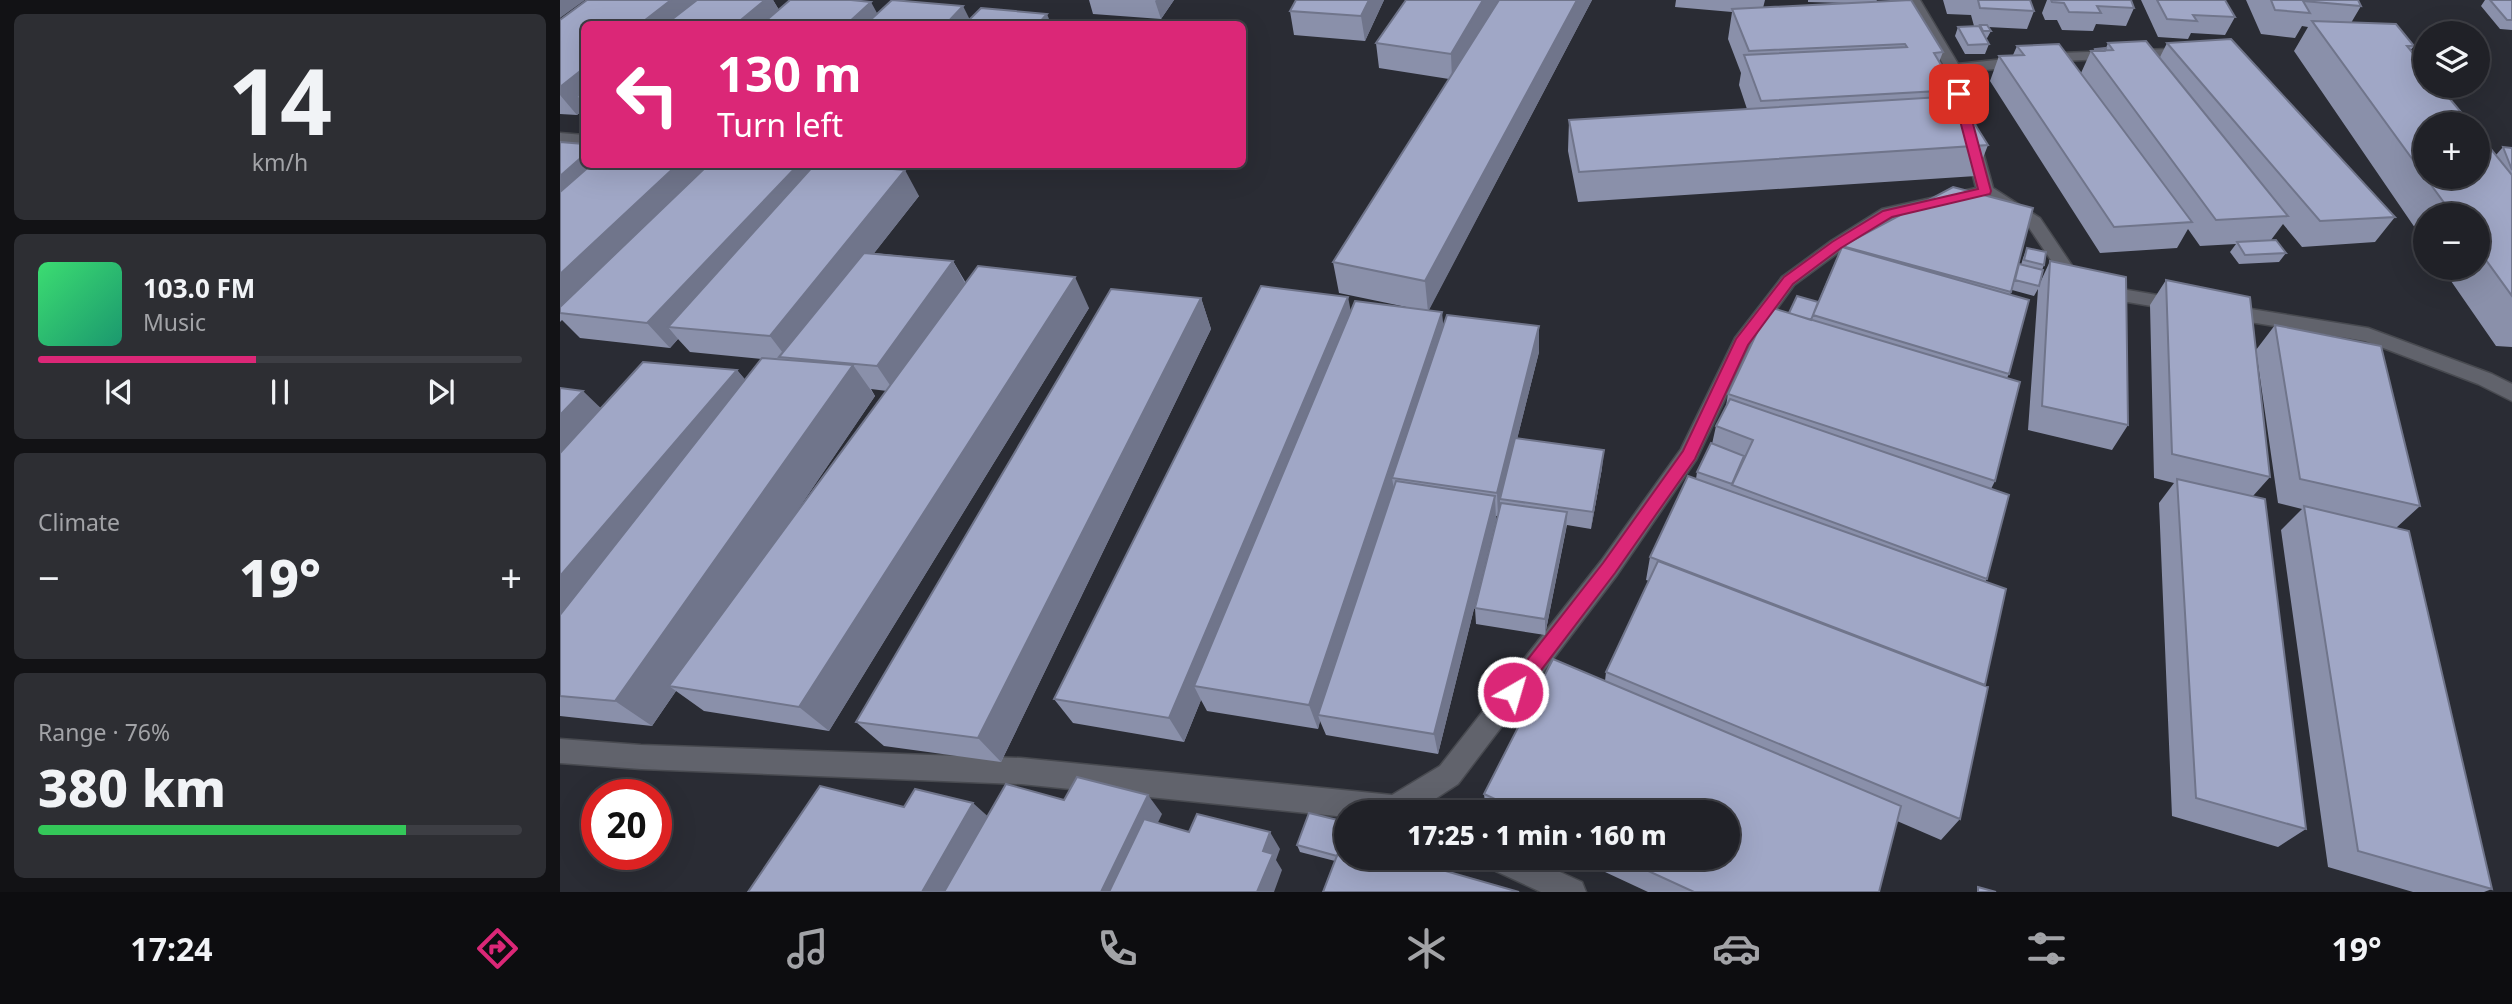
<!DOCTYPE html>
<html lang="en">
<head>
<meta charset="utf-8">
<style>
  body { margin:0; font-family:"Noto Sans",sans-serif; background:#2d2e33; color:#f1f3f6; height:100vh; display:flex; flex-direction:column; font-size:26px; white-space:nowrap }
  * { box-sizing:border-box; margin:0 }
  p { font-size:23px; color:#a2a3a7 }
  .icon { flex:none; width:38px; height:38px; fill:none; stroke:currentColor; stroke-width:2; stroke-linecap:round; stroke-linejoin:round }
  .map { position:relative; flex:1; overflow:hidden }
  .drawer { display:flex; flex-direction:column; gap:14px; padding:14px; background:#121215; width:560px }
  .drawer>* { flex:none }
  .top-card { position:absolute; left:21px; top:21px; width:665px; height:147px; border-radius:10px; box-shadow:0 7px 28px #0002,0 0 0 2px #3d3e44; background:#db2777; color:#fff; overflow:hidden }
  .tools { position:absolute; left:1853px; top:21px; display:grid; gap:14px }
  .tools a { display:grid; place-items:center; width:77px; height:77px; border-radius:50%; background:#202127; box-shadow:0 7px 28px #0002,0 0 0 2px #3d3e44; font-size:35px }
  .speed { position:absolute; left:21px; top:779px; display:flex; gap:14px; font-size:35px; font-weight:700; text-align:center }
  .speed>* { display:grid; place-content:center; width:91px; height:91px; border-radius:50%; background:#202127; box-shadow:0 7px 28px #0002,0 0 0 2px #3d3e44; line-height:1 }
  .speed .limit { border:10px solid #d22; background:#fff; color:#111 }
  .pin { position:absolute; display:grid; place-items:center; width:60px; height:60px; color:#fff; margin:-30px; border-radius:14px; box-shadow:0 4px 10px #0006 }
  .me { position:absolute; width:77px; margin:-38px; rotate:38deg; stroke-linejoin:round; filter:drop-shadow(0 0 5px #0008) }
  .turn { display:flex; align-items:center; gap:24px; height:147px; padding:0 21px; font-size:32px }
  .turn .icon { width:91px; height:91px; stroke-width:2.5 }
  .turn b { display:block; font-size:49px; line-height:60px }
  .big { font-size:52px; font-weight:800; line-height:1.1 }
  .drawer .card { flex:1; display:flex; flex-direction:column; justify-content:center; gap:10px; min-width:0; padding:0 24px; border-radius:10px; background:#2d2e33 }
  .drawer .dial { align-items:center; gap:0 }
  .dial b { font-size:91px; line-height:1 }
  .song { display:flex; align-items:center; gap:21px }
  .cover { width:84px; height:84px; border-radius:10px; background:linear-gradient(135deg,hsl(140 70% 55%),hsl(160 70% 35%)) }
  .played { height:7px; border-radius:4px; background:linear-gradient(90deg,#db2777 45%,#3d3e44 45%) }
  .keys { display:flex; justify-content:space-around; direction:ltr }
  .heat { display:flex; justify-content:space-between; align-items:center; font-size:38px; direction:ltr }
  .charge { height:10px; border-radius:5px; background:linear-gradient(90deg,#34c759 76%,#3d3e44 0) }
  .trip { position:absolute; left:774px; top:800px; width:406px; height:70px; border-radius:35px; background:#202127; box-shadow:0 7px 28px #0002,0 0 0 2px #3d3e44; font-weight:800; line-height:70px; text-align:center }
  .tabs { display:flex; height:112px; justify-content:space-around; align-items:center; background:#0d0d10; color:#a2a3a7 }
  .tabs .icon { width:49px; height:49px }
  .tabs .active { color:#db2777 }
  .tabs b { font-size:32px; color:#f1f3f6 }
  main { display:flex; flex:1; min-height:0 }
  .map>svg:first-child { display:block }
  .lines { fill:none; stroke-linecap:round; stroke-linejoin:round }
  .service-casing { stroke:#484a50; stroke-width:3 }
  .service { fill:#61636c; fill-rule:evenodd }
  .wall { fill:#8a90aa; fill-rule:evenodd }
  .shaded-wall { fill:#70758b }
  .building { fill:#a0a7c6; stroke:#70758b; stroke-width:2 }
  .route { fill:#db2777; stroke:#8e194d; stroke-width:2 }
</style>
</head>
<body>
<main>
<section class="drawer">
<div class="card dial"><b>14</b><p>km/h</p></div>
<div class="card">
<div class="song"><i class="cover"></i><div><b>103.0 FM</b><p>Music</p></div></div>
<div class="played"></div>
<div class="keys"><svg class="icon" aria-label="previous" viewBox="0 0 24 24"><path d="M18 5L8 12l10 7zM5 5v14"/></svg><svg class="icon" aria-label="pause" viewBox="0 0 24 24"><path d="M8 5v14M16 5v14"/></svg><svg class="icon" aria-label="next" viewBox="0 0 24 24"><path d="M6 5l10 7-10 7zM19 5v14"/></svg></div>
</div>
<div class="card"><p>Climate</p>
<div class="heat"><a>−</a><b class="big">19°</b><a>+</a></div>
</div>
<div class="card"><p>Range · 76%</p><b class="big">380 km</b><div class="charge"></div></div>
</section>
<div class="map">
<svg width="1952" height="892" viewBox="0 0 1952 892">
  <rect width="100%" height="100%" fill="#2a2c34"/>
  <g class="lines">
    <!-- service casing -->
    <g class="service-casing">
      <path id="service" d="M1346,0h14l38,64 103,-11 135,-5 2,3 -2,3 -5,1 -130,6 -100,12 32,115 47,30 37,55 15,11 89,15 7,1 2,5 -2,5 -7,1 -101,-17 -15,-13 -37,-55 -46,-29 -88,20 -51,32 -49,36 -44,61 -54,114 -79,115 -159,209 -43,28h-69v5l-325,-33 -380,-15 -81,-6v-24l81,6 380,13 371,37 48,-29 161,-205 80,-112 54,-111 47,-61 49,-36 51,-32 94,-21 -30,-119z
        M0,133l24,2v10l-24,-2z
        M1666,305l142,23 124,46 20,10v17l-34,-17 -113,-43 -146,-24 -2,-5 2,-5z
        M925,858h44l53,24 4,10h-45l-52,-24z"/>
    </g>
    <!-- service -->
    <use href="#service" class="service"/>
  </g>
  <!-- wall -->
  <path class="wall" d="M27,0h186l6,10 98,4 92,6 -385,4v85l-7,6 -17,-1v-94z
    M529,0h85l-13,19 -68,-5z
    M736,0h88l-19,41 -71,-6 -4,-24z
    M846,0h92l-9,15 10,-15h93l-164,311 15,15 96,26 -22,87 85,29 -11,61 -24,-4 -22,110 -69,-11 -1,-16 23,-92h-2v4l-58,234 -112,-19 -6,-14 -2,8 -111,-18 -6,-11 -17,42 -111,-19 -19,-24 297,-388 65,-2 -77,-16 -6,-31 116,-183 -70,-11 -3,-25z
    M1116,0h89l-2,8 84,-5 -39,-1v-2h69l-1,2 67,50 -4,10 17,28 -2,6 34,49 -12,31 -398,26 -10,-51 1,-31 178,-11 -8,-24 2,-12 -13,-34 4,-27 -57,-5z
    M1383,0h87l4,11 -7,18 -39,-2 3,4 -5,9 3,4 -4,10h-20l-10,-18 3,-9 16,-1 -3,-11 -24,-1z
    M1487,0h84l3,8 -8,18 -30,-2 -3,7 -31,-1 -5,-10h-12l-3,-7z
    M1581,0h84l10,17 -10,18 -34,-2 -3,6 -30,-2z
    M1686,0h112l3,6 -10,17 63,23 -4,5 86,104 7,-8 9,1v199l-16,-1 -54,-78h36v-53h-52v29l-132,-193 14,-24 -6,-1 -7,12 -34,-4z
    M1925,0h27v30l-12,-1 -19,-23z
    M1548,43l52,14 7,-14 228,174 -20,25 -73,5 -19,-23 -12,16 15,13 -7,9 -40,2 -9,-12 6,-8 -36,2 -12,-17 -11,19 -77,5 -110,-172 9,-25 14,-1 4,-9 64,27 10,-22h3l1,-2 11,-1z
    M0,142l24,22h225l3,4 107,28 -45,57 79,8 13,22 123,25 -260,423 -125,-20 -28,-20 -24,35 -92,-10v-328l41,20 136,-38 8,10 17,-21 -72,-7 -12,-13 -8,9 -90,-10 -18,-18 -2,2zM311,389l16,2 -97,130 85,-125z
    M1282,246l179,19 2,-7 4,-10 17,17 -2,5 -2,13 10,-22 78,164 -16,25 -84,-20 10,-141 -4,7 -22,-6 -2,5 -1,79 -2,4 -12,103 -4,8 -4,90 -2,3v103l-25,134 -19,21 -44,-19 -18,71h-231l-73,-34h152v-46h-241l-2,-18 121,-113 1,-9 43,-91 -3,-1 4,-23 46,-78 1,-7 15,-28 4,-18 10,-20 2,-12 61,-81 29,-11z
    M1606,280l104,197 -17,19 53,333 -28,18 -106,-31 -13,-313 15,-20 -20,-5 -4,-173z
    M641,298l10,31 -210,433 -117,-16 -28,-24z
    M1715,325l145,181 -24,22 96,361 -8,3h-71l-85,-25 -47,-337 21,-21 -24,-6 -22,-153z
    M737,845l49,13 -11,3 -35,-9z"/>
  <!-- shaded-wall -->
  <path class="shaded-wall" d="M0,0h25l-25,18z
    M111,0h29l-13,24h-47z
    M205,0h8l12,20 -5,4h-44z
    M596,0h18l-13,19 -6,-18z
    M809,0h15l-19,41 -4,-25z
    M923,0h15l-46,80 -1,-26z
    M1017,0h15l-164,312 -3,-31z
    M311,2l12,22h-36z
    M403,6l9,18h-26z
    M487,14l4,10h-13z
    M24,68v28l-7,-1 7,10v4l-7,6 -17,-20v-8z
    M24,155v9h26l-50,45v-33z
    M118,164h30l6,9 -154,140v-39z
    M239,164h10l12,20 -153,143 10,12 -8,9 -23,-25z
    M345,170l14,26 -127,162 -6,-1 -16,-21z
    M393,261l14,26 -73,104 -17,-25z
    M515,277l14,31 -260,423 -30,-24z
    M788,297l6,30 -160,359 7,14 -17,42 -15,-24z
    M641,298l10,31 -210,433 -23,-24z
    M882,312l3,31 -53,135 3,17 -77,220 2,6 -2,8 -9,-24z
    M979,326v26l-37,147h-2v8l-2,9 -1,-23z
    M293,365l22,31 -197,291 -9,-1 7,5 -24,35 -37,-25z
    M177,370l26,30 -203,248v-72z
    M23,391l26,25 -49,53v-54z
    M1044,450l-2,18 -11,61 2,-17z
    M935,496l1,24 -58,234 -4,-20z
    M1007,512l-1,17 -21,106v-16z
    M588,795l14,19 -37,78h-24z
    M413,803l20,18 -39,71h-32z
    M710,832l10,17 -4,11 6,10 -8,22h-17l6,-41z"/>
  <!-- building -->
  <path class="building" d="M27,0h84l-31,24h-56v44l-24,19v-67z
    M137,0h68l-29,24h-70z
    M230,0h61l20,2 -24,22h-85z
    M332,0l71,6 -17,18h-80z
    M736,0h73l-8,16 -71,-5z
    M846,0h77l-32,54 -75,-11z
    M939,0h78l-152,281 -92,-19z
    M1351,0l32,52 -9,1 22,37 -195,11 -17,-46 163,-8 -2,-3 -156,7 -17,-42z
    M1418,0h52l4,11 -54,-3z
    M1491,0h80l3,8 -37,-2 4,7 -32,-1 -5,-9 -12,-1z
    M1597,0h68l10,17 -42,-2 4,6 -30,-2z
    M1711,0h87l3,6 -58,-5 7,12 -35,-3z
    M1930,0h22v20h-5z
    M421,8l66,6 -9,10h-73z
    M1752,21l84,3 18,22h-7l19,23v17h13l32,38h-45v53h52v-44l34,42v121l-34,-47v-34h-25z
    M1420,25h7l4,6h-8z
    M1419,26l10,18 -21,1 -10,-18z
    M1671,39l164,178 -75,4 -153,-178z
    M1586,41l142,175 -72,4 -125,-169 22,-1 -5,-7z
    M1499,44l133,178 -78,5 -115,-171 25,-1 -7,-9z
    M1546,48l-1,3h-9l-1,-2z
    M24,89v7l-7,-1z
    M1397,96l31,49 -409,27 -10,-52z
    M0,142l24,2v11l-24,21z
    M1943,147l9,1v22z
    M32,164h86l-118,110v-82z
    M149,164h90l-152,159 -87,-10v-6z
    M255,164h15l75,6 -135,166 -102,-9z
    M1393,187l80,21 -22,84 -169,-46z
    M1716,240l10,13 -41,2 -8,-13z
    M1282,247l187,53 -20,74 -196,-59z
    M1467,248l19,4 -2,13 -20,-5z
    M304,253l89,8 -76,105 -98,-9z
    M1490,261l76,16 2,148 -86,-19z
    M1459,264l24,6 -4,16 -24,-6z
    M418,266l97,11 -276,430 -130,-21z
    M1606,280l84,17 20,180 -98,-23z
    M701,286l87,11 -179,421 -115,-19z
    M551,289l90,9 -223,440 -122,-16z
    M1237,296l21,6 -7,18 -22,-7z
    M795,301l87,11 -133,393 -115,-19z
    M1209,307l251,75 -25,99 -267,-87z
    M887,315l92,11 -42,167 -105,-15z
    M1715,325l106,21 39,160 -120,-27z
    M202,358l91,7 -238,336 -55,-5v-81z
    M83,362l94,8 -177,206v-123z
    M0,388l23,3 -23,24z
    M1170,399l279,96 -22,84 -255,-94 21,-45 -37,-14z
    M955,438l89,12 -11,62 -93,-13z
    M1151,443l33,13 -12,28 -35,-12z
    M1128,476l318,113 -21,96 -335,-128z
    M1617,479l88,20 41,330 -110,-31z
    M836,481l99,15 -61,238 -116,-19z
    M941,503l66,9 -22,107 -70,-11z
    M1744,506l105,25 83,358 -134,-38z
    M1098,561l330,126 -28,132 -354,-147z
    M993,659l348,147 -22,86h-185l-74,-34h107v-46h-204l-39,-18z
    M517,777l71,18 -47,97h-157l62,-108 58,16z
    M260,786l84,21 11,-18 58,14 -51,89h-174z
    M749,813l37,9v19l-3,-1 -6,16 -40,-11z
    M637,814l73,18 -7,19 10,3 -16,38h-148l35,-73 45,13z
    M783,840l3,1v17h54l119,34h-196z
    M1418,887l18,5h-18z"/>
  <!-- route -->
  <path class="route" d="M1399,90l6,4 26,97 -1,3 -98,23 -51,31 -48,36 -45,61 -53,114 -80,114 -95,125 -7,3 -6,-3 -3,-6 3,-6 96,-123 80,-112 53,-112 48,-62 48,-35 51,-31 95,-22 -25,-95z"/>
</svg>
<div class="tools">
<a><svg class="icon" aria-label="layers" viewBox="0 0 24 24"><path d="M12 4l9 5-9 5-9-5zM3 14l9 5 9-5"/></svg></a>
<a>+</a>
<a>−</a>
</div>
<div class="speed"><div class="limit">20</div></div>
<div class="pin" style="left:1399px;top:94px;background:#d93025"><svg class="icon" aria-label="arrive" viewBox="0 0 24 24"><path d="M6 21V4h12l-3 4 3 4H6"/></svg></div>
<svg class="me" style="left:953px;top:692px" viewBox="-20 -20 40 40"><circle r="17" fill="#db2777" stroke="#fff" stroke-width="3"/><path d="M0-11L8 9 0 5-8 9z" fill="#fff"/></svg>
<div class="trip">17:25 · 1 min · 160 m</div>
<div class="top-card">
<div class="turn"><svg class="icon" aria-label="left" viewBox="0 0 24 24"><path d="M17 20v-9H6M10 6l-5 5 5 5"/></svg><div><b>130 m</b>Turn left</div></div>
</div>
</div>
</main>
<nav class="tabs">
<b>17:24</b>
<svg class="icon active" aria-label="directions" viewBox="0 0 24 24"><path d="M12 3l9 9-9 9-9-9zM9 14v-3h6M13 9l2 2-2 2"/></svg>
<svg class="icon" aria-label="music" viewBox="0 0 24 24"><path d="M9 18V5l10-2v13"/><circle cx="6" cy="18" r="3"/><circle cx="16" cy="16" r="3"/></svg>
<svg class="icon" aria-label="phone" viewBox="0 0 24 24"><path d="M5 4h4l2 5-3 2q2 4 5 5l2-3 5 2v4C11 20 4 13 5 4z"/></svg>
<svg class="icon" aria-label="climate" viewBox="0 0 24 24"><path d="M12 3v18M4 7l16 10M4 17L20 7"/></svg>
<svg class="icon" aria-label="car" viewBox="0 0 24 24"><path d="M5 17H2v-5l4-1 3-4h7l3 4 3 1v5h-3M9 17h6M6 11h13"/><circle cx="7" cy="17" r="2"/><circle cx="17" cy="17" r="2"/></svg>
<svg class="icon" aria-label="filters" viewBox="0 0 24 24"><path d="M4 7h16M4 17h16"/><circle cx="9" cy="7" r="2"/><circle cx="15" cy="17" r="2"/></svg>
<b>19°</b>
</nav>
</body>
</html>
